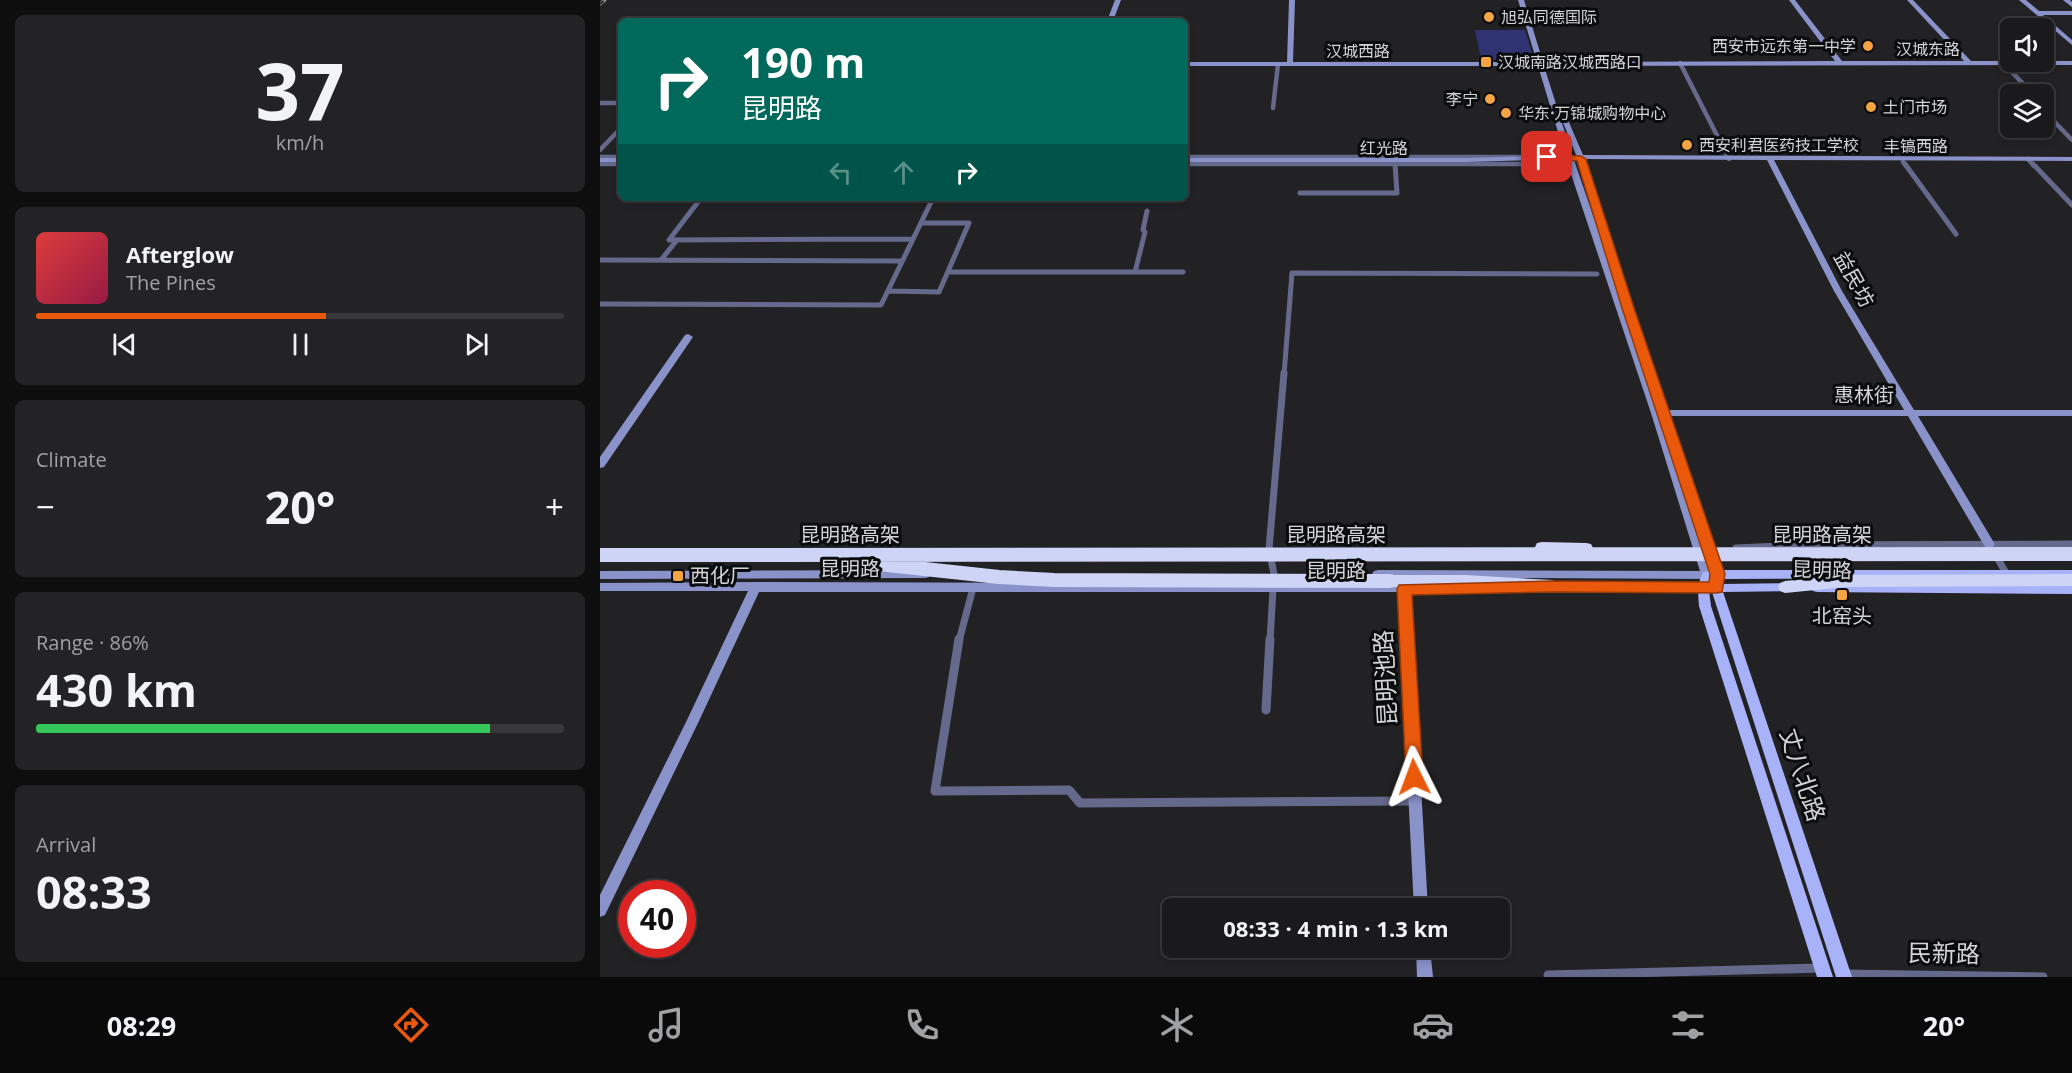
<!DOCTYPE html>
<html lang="en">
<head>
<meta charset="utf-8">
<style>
  body { margin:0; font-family:"Open Sans","Noto Sans SC",sans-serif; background:#232325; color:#f1f3f6; height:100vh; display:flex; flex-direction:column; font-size:22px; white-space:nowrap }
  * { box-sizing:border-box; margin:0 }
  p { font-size:20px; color:#9fa1a3 }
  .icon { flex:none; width:33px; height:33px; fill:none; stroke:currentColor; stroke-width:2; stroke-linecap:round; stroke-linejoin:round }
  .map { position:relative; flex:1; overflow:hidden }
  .details { display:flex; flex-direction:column; gap:15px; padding:15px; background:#0e0e0f; width:600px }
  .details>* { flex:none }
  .hud { position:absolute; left:18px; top:18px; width:570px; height:183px; border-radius:9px; box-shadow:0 3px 9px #0003,0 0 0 2px #38383b; background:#00695c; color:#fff; overflow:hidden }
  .buttons { position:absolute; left:1400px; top:18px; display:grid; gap:12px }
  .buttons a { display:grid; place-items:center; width:54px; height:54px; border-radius:9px; background:#1a1a1c; box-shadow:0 3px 9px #0003,0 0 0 2px #38383b; font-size:30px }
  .speed { position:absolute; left:18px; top:880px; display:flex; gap:12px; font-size:30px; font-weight:700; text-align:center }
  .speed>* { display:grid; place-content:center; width:78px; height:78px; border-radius:50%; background:#1a1a1c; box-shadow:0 3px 9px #0003,0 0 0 2px #38383b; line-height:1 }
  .speed .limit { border:9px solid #d22; background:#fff; color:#111 }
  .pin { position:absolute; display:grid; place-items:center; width:51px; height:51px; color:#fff; margin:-26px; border-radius:12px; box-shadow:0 3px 9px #0006 }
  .me { position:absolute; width:66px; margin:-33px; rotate:357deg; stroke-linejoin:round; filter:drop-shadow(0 0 4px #0008) }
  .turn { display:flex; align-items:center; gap:21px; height:126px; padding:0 24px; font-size:27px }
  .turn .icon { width:78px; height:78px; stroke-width:2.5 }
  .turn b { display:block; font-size:42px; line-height:51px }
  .lanes { display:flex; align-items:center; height:57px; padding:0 24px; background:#0003; justify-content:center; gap:30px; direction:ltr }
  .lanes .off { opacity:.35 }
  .big { font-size:45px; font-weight:700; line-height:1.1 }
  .details .widget { flex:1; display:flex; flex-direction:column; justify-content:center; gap:9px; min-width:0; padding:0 21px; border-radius:9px; background:#232325 }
  .details .dial { align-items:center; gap:0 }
  .dial b { font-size:78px; line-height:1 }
  .song { display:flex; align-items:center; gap:18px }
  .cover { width:72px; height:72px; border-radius:9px; background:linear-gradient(135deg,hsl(0 70% 55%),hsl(340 70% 35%)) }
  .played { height:6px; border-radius:3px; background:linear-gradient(90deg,#ea580c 55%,#38383b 55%) }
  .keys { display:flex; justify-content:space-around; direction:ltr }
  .heat { display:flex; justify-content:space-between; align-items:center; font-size:33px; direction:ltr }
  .charge { height:9px; border-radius:4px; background:linear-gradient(90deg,#34c759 86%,#38383b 0) }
  .trip { position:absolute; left:562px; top:898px; width:348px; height:60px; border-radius:9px; background:#1a1a1c; box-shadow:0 3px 9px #0003,0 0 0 2px #38383b; font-weight:700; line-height:60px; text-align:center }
  .tab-bar { display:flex; height:96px; justify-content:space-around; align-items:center; background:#0a0a0b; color:#9fa1a3 }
  .tab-bar .icon { width:42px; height:42px }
  .tab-bar .current { color:#ea580c }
  .tab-bar b { font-size:27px; color:#f1f3f6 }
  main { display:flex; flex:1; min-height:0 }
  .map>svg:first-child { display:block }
  .green { fill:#303372 }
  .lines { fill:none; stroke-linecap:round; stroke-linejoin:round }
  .street-far3 { stroke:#656a8c; stroke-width:4.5 }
  .street-far2 { stroke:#656a8c; stroke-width:5 }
  .street-far1 { stroke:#656a8c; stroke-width:7 }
  .street { stroke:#656a8c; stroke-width:9 }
  .secondary { fill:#8a92ca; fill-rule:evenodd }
  .primary { fill:#a8b2f9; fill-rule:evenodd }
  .highway { fill:#cdd4f6; fill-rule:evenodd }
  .rail-casing { stroke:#919193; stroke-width:3 }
  .rail { stroke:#0b0c0d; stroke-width:1.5; stroke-dasharray:4.5; stroke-linecap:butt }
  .highway-bridge { stroke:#cdd4f6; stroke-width:14 }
  .route { fill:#ea580c; stroke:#983908; stroke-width:1.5 }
  .poi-dot { fill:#f4a443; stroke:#0b0c0d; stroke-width:2 }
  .labels { text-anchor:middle; stroke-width:6; stroke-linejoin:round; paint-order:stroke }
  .far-poi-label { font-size:16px; fill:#d4d4d6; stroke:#0b0c0d; text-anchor:start }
  .far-street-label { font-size:16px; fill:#d4d4d6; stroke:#0b0c0d }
  .street-label { font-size:20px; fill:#d4d4d6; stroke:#0b0c0d }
  .poi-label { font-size:20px; fill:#d4d4d6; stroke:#0b0c0d; text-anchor:start }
  .near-street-label { font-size:24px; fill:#d4d4d6; stroke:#0b0c0d }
</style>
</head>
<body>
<main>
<section class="details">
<div class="widget dial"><b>37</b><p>km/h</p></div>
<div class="widget">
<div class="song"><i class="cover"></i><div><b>Afterglow</b><p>The Pines</p></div></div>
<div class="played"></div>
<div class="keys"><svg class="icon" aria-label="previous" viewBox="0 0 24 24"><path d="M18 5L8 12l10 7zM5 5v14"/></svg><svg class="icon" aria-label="pause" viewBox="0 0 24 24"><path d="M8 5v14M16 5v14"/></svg><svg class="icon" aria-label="next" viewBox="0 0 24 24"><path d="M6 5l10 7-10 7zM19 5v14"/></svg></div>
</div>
<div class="widget"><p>Climate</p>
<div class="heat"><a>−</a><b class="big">20°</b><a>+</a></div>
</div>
<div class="widget"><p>Range · 86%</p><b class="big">430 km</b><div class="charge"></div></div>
<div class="widget"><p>Arrival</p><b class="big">08:33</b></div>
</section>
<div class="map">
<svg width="1472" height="977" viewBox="0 0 1472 977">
  <rect width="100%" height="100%" fill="#222225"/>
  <!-- green -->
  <path class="green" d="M875,30h50l9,30h-53z"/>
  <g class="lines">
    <!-- street-far3 -->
    <path class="street-far3" d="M1080,63l49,96
      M1403,63l30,31
      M0,103h21
      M673,108l5,-44
      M1443,110l29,30
      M0,150l21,-22
      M0,157h21
      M585,157h339
      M1428,159l6,7
      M795,162v4
      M1303,162l3,4
      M0,164h21
      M585,164h350"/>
    <!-- street-far2 -->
    <path class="street-far2" d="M1305,164l51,70
      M1433,164l39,41
      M700,193h97l-2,-29
      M101,198l-32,42 244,-1
      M0,260l302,1
      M61,260l16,-20
      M348,272h235
      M535,272l10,-40 -2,-2 4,-19
      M288,291l51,1 30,-69h-48
      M0,304l281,1 52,-107
      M684,375l8,-102 305,1"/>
    <!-- street-far1 -->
    <path class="street-far1" d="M1136,548l63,-3 273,-1
      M1395,554l11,19
      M674,574l-5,-25 15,-176
      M359,641l14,-53
      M670,641l3,-52"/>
    <!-- street -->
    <path class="street" d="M359,639l-24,152 134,-1 11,13 335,-2
      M666,710l4,-71
      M1243,974l200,3
      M948,975l274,-7"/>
    <!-- secondary -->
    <path class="secondary" d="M515,0h6l-8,21h-6z
      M689,0h6l-2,62h244l-19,-62h6l19,62 292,-1 -46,-61h6l47,61h122l-57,-61h6l58,61h101v4l-528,1 28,89h4l-14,-35 3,-2 3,2 15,35 489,2v4l-298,-1 68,131 72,119h158v6h-154l75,125 2,3 -2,3h-8l-77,-131h-246l4,14 4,-1 5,3 48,142 -2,3 -4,1 -5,-2 -5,3 -333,-2 -2,-3 2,-3 4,-1 322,1 -49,-158 -85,-254 -99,3h-282v-4h282l98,-3 -27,-89h-353v-4h102zM974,159h3l34,109 -36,-105zM985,159l182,1 67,131 70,119h-244l-41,-118h6l1,-2z
      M1419,0h7l13,11h33v4h-29l29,25v5z
      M1463,0h7l2,2v5z
      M0,158h21v4h-21z
      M88,334l5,3 -89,130 -4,1v-11l85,-122z
      M325,570l4,1 2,3 -2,3 -4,1 -325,1v-8z
      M156,582l750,2 4,1 2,3 -2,3 -4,1h-96l18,317h-14l-16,-317h-639l-60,129 -94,194 -5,2v-22l87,-175 61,-129h-148v-8z
      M945,583l158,1 4,1 2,3 -2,3 -4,1 -158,-1 -4,-1 -2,-3 2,-3z
      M816,948h14l3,29h-16z"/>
    <!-- primary -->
    <path class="primary" d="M1117,570h355v8l-350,1v5l71,-1 4,1 2,3 -2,3 -4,1 -70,1 129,385h-16l-124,-385 -3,-1 2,15 122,371h-16l-118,-371c-1,-13 -2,-22 4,-34z
      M1217,584l255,2v8l-255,-2 -4,-1 -2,-3 2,-3z"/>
    <!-- highway -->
    <path class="highway" d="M942,542l44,1 5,1 2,4 -2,4 -5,1 -44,-1 -5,-1 -2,-4 2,-4z
      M1472,574v12l-226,1 -61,6 -5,-2 -2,-4 2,-4 5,-2 61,-6z
      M790,575h75l87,5 5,2 2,4 -2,4 -5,2 -87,-5h-75l-5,-2 -2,-4 2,-4z"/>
    <!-- rail casing -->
    <g class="rail-casing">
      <path id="rail" d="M0,4l5,-4"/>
    </g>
    <!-- rail -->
    <use href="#rail" class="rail"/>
    <!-- highway-bridge -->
    <path class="highway-bridge" d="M0,555l1472,-1
      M269,563l130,14 55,3 336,1"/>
  </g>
  <!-- route -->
  <path class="route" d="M947,154l34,2 5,3 48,149 91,266 -3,18 -6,1 -164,-1 -140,3 11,182 -3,5 -6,3 -6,-3 -2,-5 -9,-188 2,-4 153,-4 157,1 1,-8 -88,-266 -45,-147 -34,-2v-4z"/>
  <!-- markers -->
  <g class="poi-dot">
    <circle cx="889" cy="17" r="6"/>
    <circle cx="1268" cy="46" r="6"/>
    <rect x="880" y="56" width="12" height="12" rx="3"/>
    <circle cx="890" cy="99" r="6"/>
    <circle cx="1271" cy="107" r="6"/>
    <circle cx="906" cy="113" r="6"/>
    <circle cx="1087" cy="145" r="6"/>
    <rect x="72" y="570" width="12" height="12" rx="3"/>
    <rect x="1236" y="589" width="12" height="12" rx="3"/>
  </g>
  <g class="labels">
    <!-- far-poi labels -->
    <g class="far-poi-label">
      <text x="901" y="23">旭弘同德国际</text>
      <text x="1256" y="52" text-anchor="end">西安市远东第一中学</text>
      <text x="898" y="68">汉城南路汉城西路口</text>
      <text x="878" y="105" text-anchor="end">李宁</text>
      <text x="1283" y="113">土门市场</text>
      <text x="918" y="119">华东·万锦城购物中心</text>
      <text x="1099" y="151">西安利君医药技工学校</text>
    </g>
    <!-- far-street labels -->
    <g class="far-street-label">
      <text x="1328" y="55">汉城东路</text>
      <text x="758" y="57">汉城西路</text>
      <text x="1316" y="152">丰镐西路</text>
      <text x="784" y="154">红光路</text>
    </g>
    <!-- street labels -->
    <g class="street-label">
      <text transform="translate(1254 279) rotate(61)" y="7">益民坊</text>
      <text x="1264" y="402">惠林街</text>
      <text x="250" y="542">昆明路高架</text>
      <text x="736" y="542">昆明路高架</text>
      <text x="1222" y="542">昆明路高架</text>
      <text x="250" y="576">昆明路</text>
      <text transform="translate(1222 570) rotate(2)" y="7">昆明路</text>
      <text x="736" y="578">昆明路</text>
    </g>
    <!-- poi labels -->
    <g class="poi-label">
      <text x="90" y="583">西化厂</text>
      <text x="1242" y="623" text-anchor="middle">北窑头</text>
    </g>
    <!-- near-street labels -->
    <g class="near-street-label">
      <text transform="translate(786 678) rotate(-93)" y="8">昆明池路</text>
      <text transform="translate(1202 775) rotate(72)" y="8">丈八北路</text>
      <text transform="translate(1344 954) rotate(1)" y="8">民新路</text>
    </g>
  </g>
</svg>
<div class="buttons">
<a><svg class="icon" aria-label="sound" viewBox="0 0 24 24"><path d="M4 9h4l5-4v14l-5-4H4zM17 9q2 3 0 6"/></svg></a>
<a><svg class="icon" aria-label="layers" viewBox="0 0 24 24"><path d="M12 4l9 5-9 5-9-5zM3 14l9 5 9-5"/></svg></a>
</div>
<div class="speed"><div class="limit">40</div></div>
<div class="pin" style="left:947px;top:157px;background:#d93025"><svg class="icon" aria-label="arrive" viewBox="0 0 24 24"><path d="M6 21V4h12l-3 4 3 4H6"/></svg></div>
<svg class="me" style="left:814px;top:777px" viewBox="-20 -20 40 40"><path d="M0-17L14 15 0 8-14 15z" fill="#ea580c" stroke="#fff" stroke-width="4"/></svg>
<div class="trip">08:33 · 4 min · 1.3 km</div>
<div class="hud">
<div class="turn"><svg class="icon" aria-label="right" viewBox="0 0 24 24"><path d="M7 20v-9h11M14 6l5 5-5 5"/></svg><div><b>190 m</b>昆明路</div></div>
<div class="lanes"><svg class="icon off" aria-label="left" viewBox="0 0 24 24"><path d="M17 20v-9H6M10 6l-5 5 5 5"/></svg><svg class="icon off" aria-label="ahead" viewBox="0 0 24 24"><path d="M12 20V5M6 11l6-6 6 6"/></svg><svg class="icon" aria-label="right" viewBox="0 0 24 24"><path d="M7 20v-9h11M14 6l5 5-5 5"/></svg></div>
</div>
</div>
</main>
<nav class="tab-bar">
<b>08:29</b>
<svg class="icon current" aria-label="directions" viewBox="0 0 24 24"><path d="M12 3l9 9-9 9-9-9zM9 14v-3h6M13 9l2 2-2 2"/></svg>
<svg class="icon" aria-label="music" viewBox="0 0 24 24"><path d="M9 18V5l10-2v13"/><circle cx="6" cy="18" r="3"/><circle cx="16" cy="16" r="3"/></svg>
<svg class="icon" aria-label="phone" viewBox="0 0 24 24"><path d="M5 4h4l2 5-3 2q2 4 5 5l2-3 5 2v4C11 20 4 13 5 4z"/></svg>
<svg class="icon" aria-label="climate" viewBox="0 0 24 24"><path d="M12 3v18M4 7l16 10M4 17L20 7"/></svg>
<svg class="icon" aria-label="car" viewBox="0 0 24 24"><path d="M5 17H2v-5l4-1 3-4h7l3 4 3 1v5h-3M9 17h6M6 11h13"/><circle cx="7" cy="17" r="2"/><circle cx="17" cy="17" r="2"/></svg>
<svg class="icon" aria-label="filters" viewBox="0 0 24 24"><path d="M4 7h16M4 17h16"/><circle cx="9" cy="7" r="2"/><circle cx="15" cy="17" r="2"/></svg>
<b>20°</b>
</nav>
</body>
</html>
